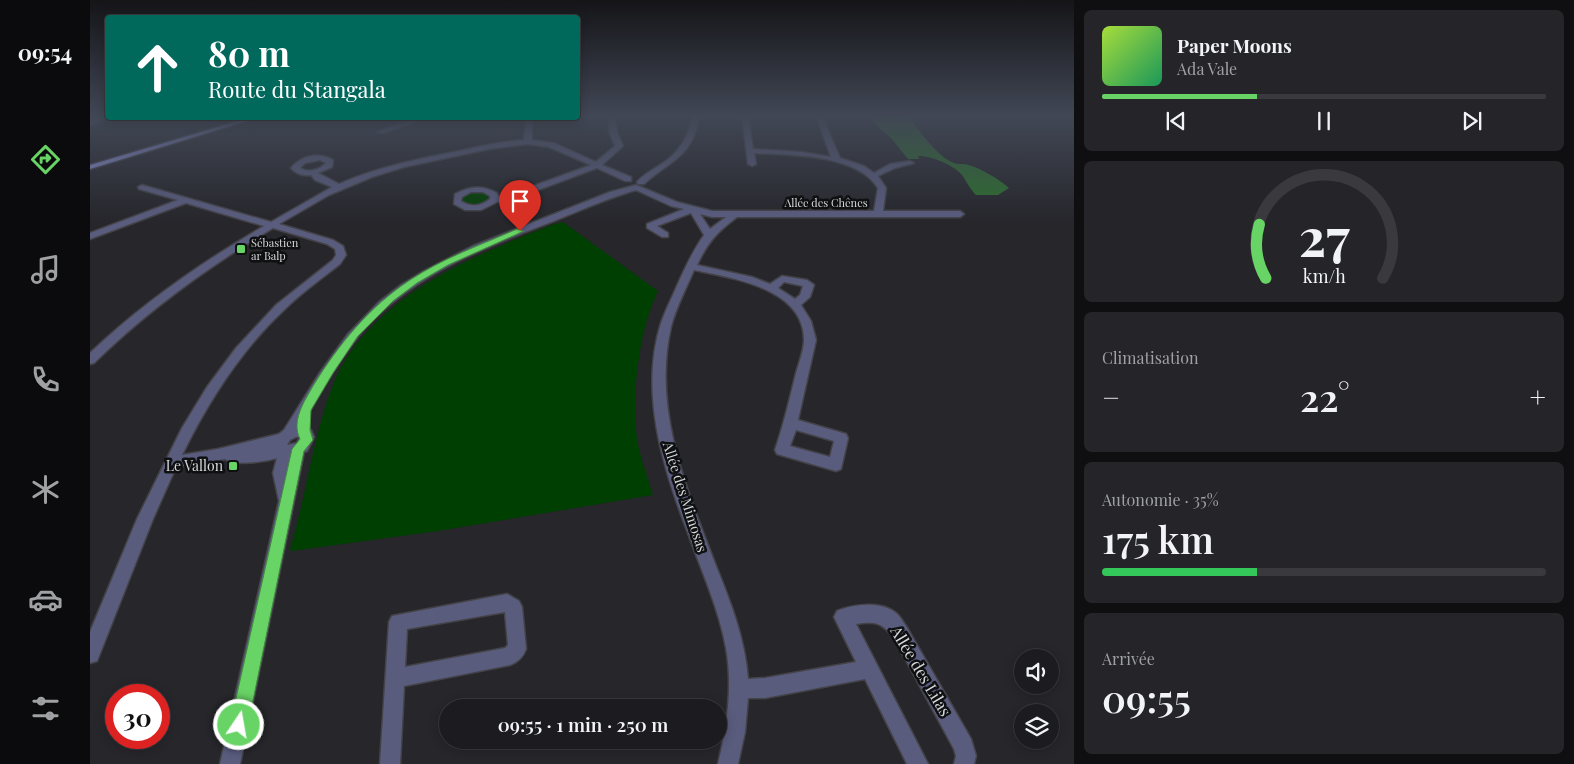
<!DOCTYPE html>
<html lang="fr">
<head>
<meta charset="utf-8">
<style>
  body { margin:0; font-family:"Playfair Display",serif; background:#252529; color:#f1f3f6; height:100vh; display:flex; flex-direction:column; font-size:19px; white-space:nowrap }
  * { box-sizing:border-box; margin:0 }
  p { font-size:16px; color:#a0a1a5 }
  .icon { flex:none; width:28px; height:28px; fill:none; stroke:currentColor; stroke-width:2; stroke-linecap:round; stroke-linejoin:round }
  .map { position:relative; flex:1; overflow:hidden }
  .details { display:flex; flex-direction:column; gap:10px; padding:10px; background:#0f0f12; width:500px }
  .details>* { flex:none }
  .guide { position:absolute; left:15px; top:15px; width:475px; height:105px; border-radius:5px; box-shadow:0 2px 12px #0003,0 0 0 1px #3a3a3e; background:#00695c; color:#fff; overflow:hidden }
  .fabs { position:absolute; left:924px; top:649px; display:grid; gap:10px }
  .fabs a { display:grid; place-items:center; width:45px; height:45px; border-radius:50%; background:#1c1c20; box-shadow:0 2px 12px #0003,0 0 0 1px #3a3a3e; font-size:25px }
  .speed { position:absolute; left:15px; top:684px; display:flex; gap:10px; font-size:25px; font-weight:700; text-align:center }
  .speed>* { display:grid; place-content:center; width:65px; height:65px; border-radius:50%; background:#1c1c20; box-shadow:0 2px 12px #0003,0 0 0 1px #3a3a3e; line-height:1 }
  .speed .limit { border:8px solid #d22; background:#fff; color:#111 }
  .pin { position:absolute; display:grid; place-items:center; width:42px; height:42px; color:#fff; margin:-51px -21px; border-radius:50% 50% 50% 0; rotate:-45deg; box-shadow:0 0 5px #0007 }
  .pin .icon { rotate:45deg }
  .me { position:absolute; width:55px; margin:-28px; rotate:12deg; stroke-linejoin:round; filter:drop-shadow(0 0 4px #0008) }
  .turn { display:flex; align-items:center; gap:18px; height:105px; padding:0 20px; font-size:22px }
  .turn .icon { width:65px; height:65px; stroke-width:2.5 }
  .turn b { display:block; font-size:35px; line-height:42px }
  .big { font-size:38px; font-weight:600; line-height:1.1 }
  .details .tile { flex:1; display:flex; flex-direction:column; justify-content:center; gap:8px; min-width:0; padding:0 18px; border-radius:8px; background:#252529 }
  .details .dial { align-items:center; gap:0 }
  .dial svg { height:130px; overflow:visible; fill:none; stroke:#3a3a3e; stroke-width:7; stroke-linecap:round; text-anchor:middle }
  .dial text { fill:#f1f3f6; stroke:none }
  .song { display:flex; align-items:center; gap:15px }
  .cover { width:60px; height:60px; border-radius:8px; background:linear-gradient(135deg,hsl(80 70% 55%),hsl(150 70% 35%)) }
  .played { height:5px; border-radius:2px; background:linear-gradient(90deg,#68d465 35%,#3a3a3e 35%) }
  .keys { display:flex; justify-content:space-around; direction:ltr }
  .heat { display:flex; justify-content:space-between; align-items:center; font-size:28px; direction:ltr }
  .charge { height:8px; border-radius:4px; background:linear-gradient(90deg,#34c759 35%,#3a3a3e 0) }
  .trip { position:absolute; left:349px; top:699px; width:288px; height:50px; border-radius:25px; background:#1c1c20; box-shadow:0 2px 12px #0003,0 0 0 1px #3a3a3e; font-weight:600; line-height:50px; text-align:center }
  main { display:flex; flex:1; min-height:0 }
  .tabs { display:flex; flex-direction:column; width:90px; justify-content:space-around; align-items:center; background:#0b0b0d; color:#a0a1a5 }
  .tabs .icon { width:35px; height:35px }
  .tabs .active { color:#68d465 }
  .tabs b { font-size:22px; color:#f1f3f6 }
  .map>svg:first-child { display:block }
  .green { fill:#003f02 }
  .forest { fill:#2c6f2c }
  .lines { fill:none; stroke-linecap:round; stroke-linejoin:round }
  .minor-casing { stroke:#424247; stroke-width:3 }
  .major-casing { stroke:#424247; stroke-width:3 }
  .minor { fill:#5a5c7e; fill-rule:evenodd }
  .major { fill:#8d90d7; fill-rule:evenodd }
  .route { fill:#68d465; stroke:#448a42 }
  .poi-dot { fill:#68d465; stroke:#0f1012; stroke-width:2 }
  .labels { text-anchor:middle; stroke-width:5; stroke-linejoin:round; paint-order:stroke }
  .far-street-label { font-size:11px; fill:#d7d8db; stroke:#0f1012 }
  .far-poi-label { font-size:11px; fill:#d7d8db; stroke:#0f1012; text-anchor:start }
  .poi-label { font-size:14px; fill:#d7d8db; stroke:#0f1012; text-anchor:end }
  .street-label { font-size:14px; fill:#d7d8db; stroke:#0f1012 }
  .near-street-label { font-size:16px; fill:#d7d8db; stroke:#0f1012 }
</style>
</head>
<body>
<main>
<nav class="tabs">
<b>09:54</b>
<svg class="icon active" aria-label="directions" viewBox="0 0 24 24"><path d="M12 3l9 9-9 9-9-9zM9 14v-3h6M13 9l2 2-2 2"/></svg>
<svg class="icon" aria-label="music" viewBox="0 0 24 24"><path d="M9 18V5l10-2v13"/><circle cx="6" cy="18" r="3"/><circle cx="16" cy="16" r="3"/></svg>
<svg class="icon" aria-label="phone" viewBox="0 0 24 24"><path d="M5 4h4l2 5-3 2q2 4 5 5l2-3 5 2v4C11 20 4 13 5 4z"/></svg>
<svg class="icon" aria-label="climate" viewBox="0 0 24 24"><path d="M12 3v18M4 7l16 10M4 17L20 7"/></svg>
<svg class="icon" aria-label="car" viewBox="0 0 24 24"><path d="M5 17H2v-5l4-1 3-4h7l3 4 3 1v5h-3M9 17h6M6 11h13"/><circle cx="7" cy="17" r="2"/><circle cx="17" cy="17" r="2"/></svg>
<svg class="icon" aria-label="filters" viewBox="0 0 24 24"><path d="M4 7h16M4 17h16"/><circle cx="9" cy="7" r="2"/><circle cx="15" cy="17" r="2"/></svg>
</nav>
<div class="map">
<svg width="984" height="764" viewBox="0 0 984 764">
  <rect width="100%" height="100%" fill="#26262b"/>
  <!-- green -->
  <path class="green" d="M380,192h15l5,5v2c-8,8 -19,8 -29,3v-3z
    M473,222l95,69c-18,37 -26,98 -22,140 2,21 11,44 17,64l-215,36 -146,20 -2,-2c16,-52 22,-107 41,-159 21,-60 79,-101 134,-128 22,-11 44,-20 66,-29 11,-4 21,-9 32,-11z"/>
  <!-- forest -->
  <path class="forest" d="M776,116h43c8,13 30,42 45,47 5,2 10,0 15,2 13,4 30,14 40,23l-11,7h-22c-6,-6 -9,-13 -14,-20 -8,-10 -32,-20 -44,-19l1,3h-11l-17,-21z"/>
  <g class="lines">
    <!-- minor casing -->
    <g class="minor-casing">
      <path id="minor" d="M12,116l8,2 -20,7v-4z
        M519,116h6l2,16 6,14 -21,19 29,12v4h-6l-28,-13 -78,29 -22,5 -16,8h-16l-11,-6 1,-10c15,-8 27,-9 42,-1l1,3 16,-3 77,-28 -42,-18 -21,-3 -39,5 -85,18 -32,10 -43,18 -50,29 54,16 10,6 3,9 -6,9c-19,15 -39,29 -56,46 -43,40 -76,92 -102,145l36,-6 61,-15 5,-4 35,-56 29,-40 31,-32 22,-17 23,-14 49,-25 137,-54 26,-7 41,17 35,9h162l4,-23c-22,-34 -86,-33 -124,-35l2,11 -4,2 -4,-2 -6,-48h6l5,33 49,3 29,5 -15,-41h6l18,42 24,8 10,7 16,-9 20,-3 4,2 -19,5 -17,8 8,12 -3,23h77l4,3 -4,3h-223c-20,15 -29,25 -40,48l55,12 18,7 12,-8 25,4 7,5 -4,12 -9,8 10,16 5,19 -18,80 48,14 2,4 -7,31 -5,2 -59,-17 -2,-4c8,-24 14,-48 20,-73 3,-12 9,-26 9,-37 0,-52 -72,-62 -110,-70 -8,19 -18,37 -23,57 -19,83 16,163 45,239 15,37 29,73 32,113l17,-1 91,-16 -22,-45 3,-6c17,-7 44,-10 59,2 4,3 7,9 10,13l65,113 5,17 -2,8h-20l2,-8 -2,-7 -60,-111c-13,-16 -18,-17 -38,-14l72,140h-21l-42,-85 -100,19h-17l-3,34 -7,32h-20c9,-38 15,-77 8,-116 -7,-39 -25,-78 -38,-115 -25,-65 -49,-141 -27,-210 4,-12 10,-23 15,-35 8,-18 16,-36 28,-53l-13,-22 -34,13 11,7v4h-6l-15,-9v-4l37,-15 -13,-3 -35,-16c-28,8 -55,20 -82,31 -67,25 -135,51 -186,104 -28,30 -47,67 -67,101l10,4 3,7 -7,14 -3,1 -64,312h-20l59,-263 -6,-28 4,-15c-13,4 -41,8 -52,1l-49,8 -23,52 -56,142 -7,2v-31l47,-113 45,-91 25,-41 29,-39 40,-43 57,-45 3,-5 -1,-6 -8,-5 -54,-16c-65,39 -125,82 -179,135l-4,1v-11c53,-50 112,-91 174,-127l-78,-23 -96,36v-6l88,-33 -39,-11 -1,-2 4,-2 129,37 61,-35 -17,-7 -4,-5c-7,1 -15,-1 -20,-7 11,-13 27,-16 42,-8l-1,7 -14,6 21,11c38,-17 79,-25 120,-33 22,-5 43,-10 65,-11l2,-22h6v22l22,3 42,19 19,-16 -6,-14zM230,160l6,3c-7,7 -17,10 -26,5l5,-5zM381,192h12l7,4v3c-9,7 -19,9 -29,2l1,-4zM610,214l12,3h14l-16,12zM694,282l19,4 -3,9 -5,4 -17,-11zM706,430l38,11 -4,16 -40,-11zM206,437h4l-3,6 -10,2 3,-5z
        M603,116h6c-6,42 -29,44 -55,68h-6l-1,-2c6,-7 15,-12 23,-17 18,-11 29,-28 33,-49z
        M328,118h8l-43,15 -6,-1z
        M417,594l12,7 3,6 4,42c-3,8 -8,13 -16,16l-106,21 -4,78h-20l9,-142 3,-6zM415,612l3,33 -3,3 -100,19 2,-38z"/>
    </g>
    <!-- major casing -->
    <g class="major-casing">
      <path id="major" d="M158,118h9l-167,51v-4z"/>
    </g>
    <!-- minor -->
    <use href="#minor" class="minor"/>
    <!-- major -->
    <use href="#major" class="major"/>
  </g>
  <!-- sky -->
  <linearGradient id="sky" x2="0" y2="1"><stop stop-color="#151518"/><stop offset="0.52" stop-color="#414755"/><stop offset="1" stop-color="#414755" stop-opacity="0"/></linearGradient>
  <rect width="984" height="223" fill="url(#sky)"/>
  <!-- route -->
  <path class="route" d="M427,229l7,2 -76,34 -31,18 -24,18 -35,35 -25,37 -22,37 -1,20 3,10 -9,11 -56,274 -3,7 -6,2 -7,-2 -2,-7 62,-276 8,-10c-9,-18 4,-37 13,-53 26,-42 56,-79 97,-106 33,-22 71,-35 107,-51z"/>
  <!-- markers -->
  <g class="poi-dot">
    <rect x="146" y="244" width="10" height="10" rx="2.5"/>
    <rect x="138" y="461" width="10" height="10" rx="2.5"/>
  </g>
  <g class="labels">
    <!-- far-street labels -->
    <g class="far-street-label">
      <text x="736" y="207">Allée des Chênes</text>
    </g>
    <!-- far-poi labels -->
    <g class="far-poi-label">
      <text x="161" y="247">Sébastien<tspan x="161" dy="13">ar Balp</tspan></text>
    </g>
    <!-- poi labels -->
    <g class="poi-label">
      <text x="133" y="471">Le Vallon</text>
    </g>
    <!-- street labels -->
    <g class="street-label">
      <text transform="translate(595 497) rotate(72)" y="5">Allée des Mimosas</text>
    </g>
    <!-- near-street labels -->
    <g class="near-street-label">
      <text transform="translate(831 671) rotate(59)" y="6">Allée des Lilas</text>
    </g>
  </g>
</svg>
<div class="fabs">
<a><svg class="icon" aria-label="sound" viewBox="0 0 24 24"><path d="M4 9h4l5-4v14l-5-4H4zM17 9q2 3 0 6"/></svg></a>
<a><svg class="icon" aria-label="layers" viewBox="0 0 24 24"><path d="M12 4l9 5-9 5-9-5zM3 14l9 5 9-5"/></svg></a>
</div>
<div class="speed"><div class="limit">30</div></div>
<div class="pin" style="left:430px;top:231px;background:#d93025"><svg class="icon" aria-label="arrive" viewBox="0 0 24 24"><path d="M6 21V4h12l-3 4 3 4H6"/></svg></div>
<svg class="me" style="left:149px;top:725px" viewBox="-20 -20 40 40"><circle r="17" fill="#68d465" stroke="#fff" stroke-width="3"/><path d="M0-11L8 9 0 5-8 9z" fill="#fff"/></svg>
<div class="trip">09:55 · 1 min · 250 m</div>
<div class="guide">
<div class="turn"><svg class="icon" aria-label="ahead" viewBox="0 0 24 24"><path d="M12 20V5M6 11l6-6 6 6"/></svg><div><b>80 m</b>Route du Stangala</div></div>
</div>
</div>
<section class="details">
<div class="tile">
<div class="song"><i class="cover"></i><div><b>Paper Moons</b><p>Ada Vale</p></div></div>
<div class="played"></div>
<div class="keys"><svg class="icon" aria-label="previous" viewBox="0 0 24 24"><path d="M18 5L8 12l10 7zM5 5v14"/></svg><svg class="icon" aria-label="pause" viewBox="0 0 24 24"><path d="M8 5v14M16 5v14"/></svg><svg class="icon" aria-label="next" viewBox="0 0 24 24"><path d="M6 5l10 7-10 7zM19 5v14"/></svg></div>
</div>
<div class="tile dial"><svg viewBox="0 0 100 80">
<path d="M14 69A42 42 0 1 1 86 69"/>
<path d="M14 69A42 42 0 0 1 10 36" stroke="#68d465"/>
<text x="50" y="56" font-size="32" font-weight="700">27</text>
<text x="50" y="72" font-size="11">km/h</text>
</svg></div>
<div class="tile"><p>Climatisation</p>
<div class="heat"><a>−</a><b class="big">22°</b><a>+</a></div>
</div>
<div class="tile"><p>Autonomie · 35%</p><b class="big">175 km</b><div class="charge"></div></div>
<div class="tile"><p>Arrivée</p><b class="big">09:55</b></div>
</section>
</main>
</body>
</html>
